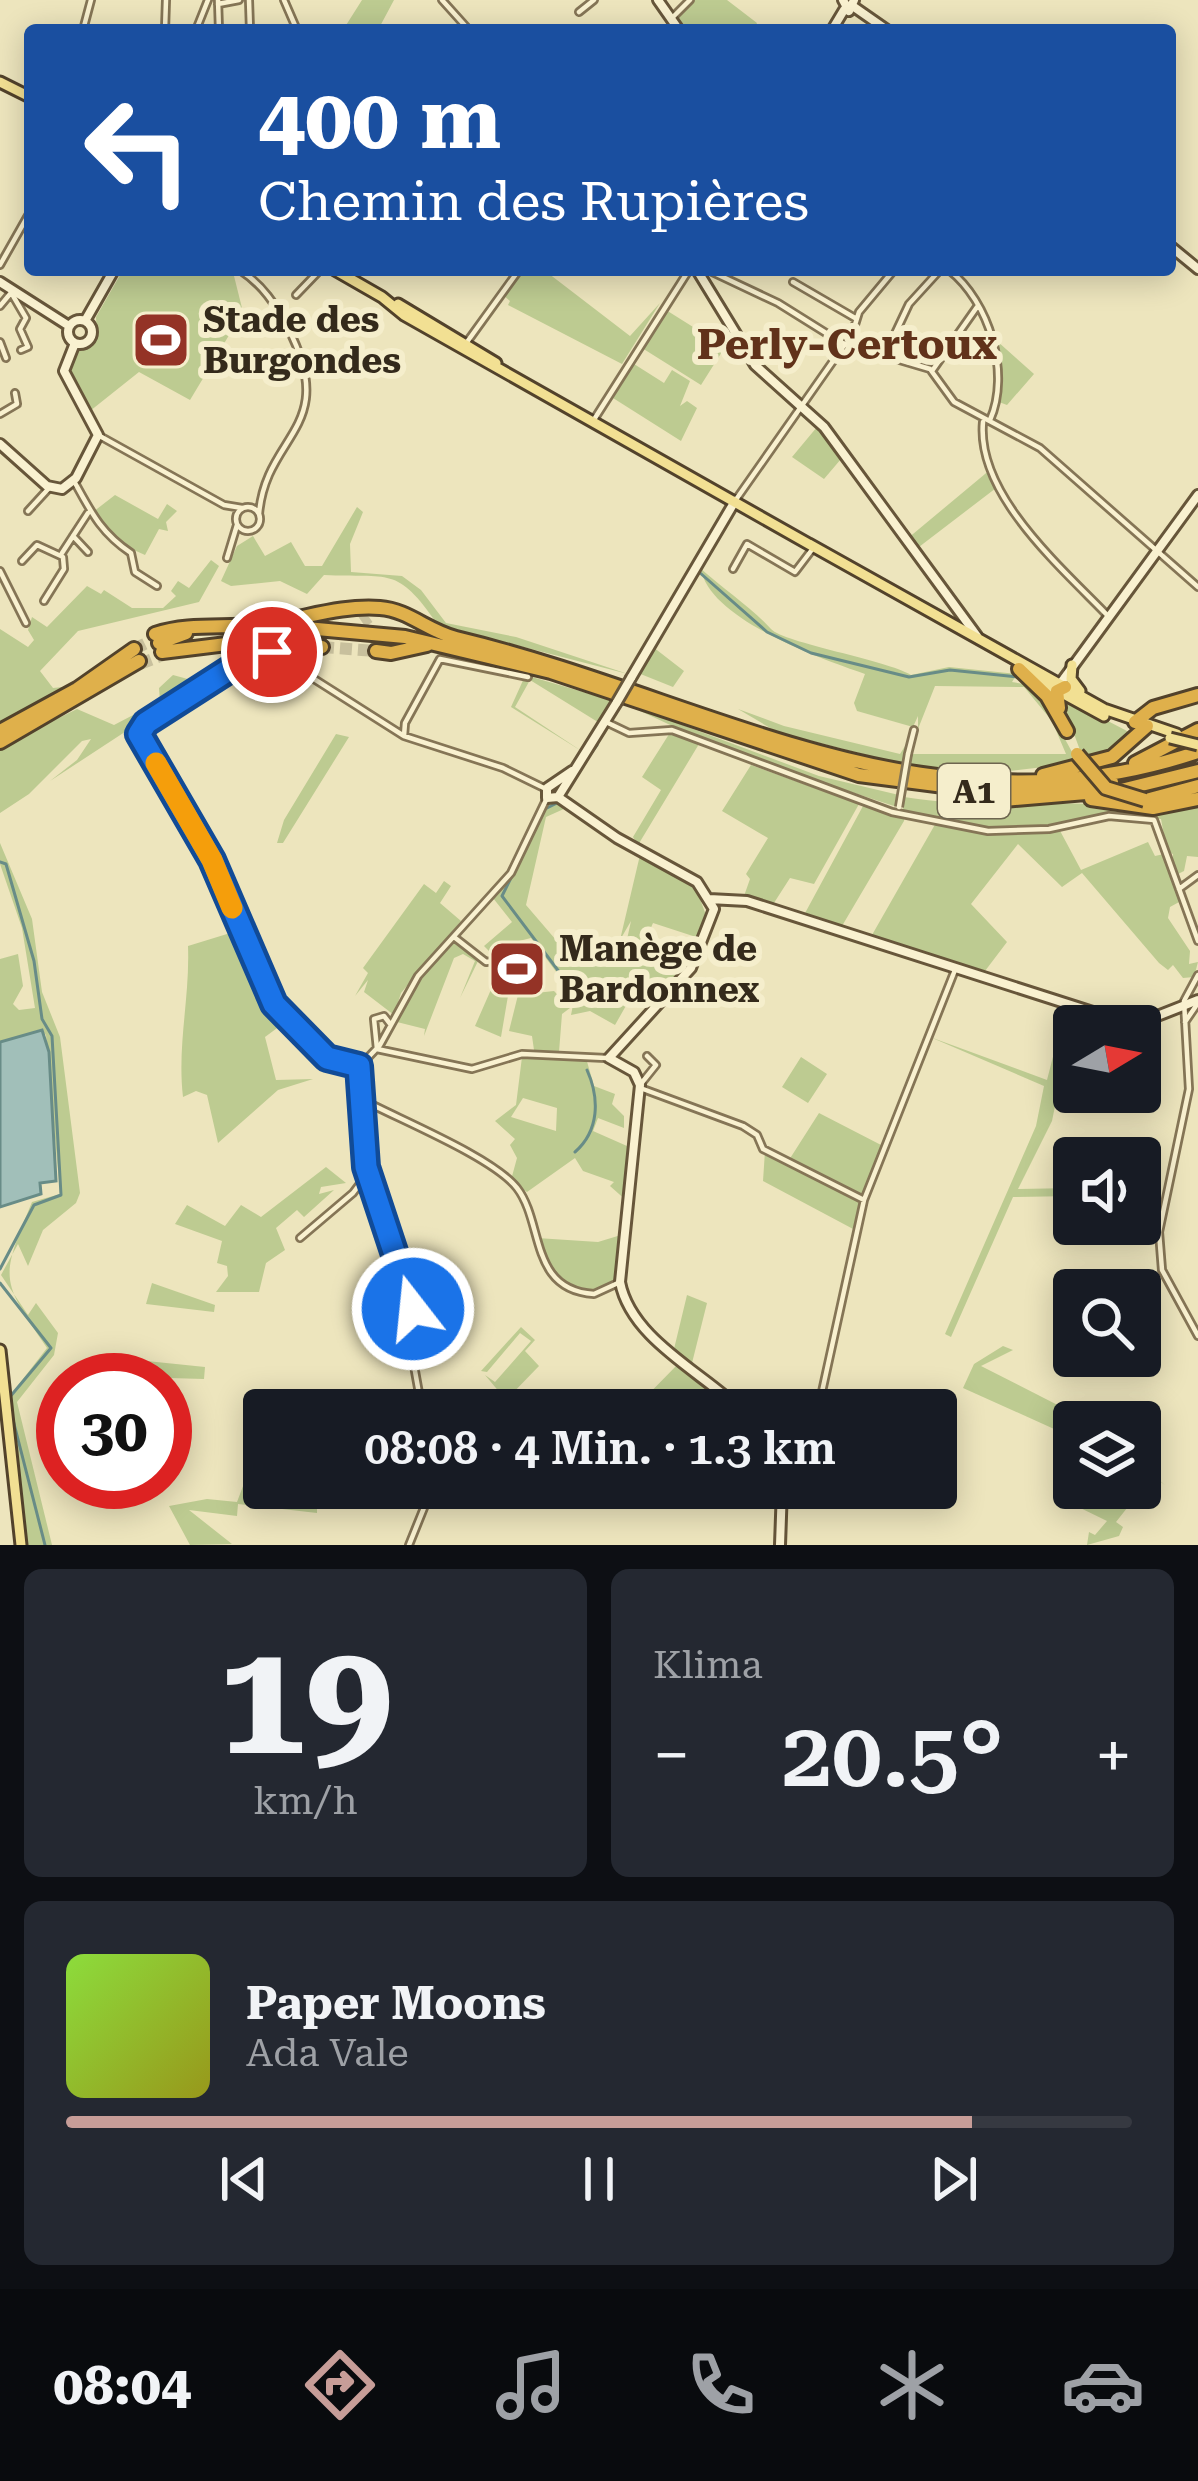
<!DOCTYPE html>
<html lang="de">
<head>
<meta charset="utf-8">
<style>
  body { margin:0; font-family:"Roboto Serif",serif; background:#242831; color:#f1f3f6; height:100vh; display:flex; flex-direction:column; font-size:45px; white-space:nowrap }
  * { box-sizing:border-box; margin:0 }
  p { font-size:39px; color:#9ea1a6 }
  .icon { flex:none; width:66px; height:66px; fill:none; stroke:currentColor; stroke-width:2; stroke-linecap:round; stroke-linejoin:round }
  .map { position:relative; height:1545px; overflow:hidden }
  .panel { display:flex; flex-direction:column; gap:24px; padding:24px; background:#0d0f14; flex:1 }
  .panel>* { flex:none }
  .guide { position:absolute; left:24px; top:24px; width:1152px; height:252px; border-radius:12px; box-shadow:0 6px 30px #0003; background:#1a4fa0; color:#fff; overflow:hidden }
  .needle { width:78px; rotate:80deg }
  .controls { position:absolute; left:1053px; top:1005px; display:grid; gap:24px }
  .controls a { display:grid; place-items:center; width:108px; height:108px; border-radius:12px; background:#171b24; box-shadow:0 6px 30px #0003; font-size:60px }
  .speed { position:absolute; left:36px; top:1353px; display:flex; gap:24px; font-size:60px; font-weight:700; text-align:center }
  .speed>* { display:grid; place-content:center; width:156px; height:156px; border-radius:50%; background:#171b24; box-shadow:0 6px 30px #0003; line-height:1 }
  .speed .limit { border:18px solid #d22; background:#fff; color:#111 }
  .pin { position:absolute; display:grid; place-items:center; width:102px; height:102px; color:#fff; margin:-51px; border:6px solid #fff; border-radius:50%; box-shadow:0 3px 12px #0007 }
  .me { position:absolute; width:132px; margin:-66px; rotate:344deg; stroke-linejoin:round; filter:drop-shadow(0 0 9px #0008) }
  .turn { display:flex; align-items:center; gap:42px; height:252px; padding:0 36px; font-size:54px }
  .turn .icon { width:156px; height:156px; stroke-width:2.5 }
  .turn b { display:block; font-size:84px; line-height:102px }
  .big { font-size:90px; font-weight:600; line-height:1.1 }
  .panel .widget { flex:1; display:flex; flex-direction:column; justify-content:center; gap:18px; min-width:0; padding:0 42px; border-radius:18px; background:#242831 }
  .panel .dial { align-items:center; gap:0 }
  .dial b { font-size:156px; line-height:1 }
  .song { display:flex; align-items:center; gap:36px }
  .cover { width:144px; height:144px; border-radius:18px; background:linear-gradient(135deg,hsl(90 70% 55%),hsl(60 70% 35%)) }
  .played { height:12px; border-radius:6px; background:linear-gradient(90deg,#c79d98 85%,#363941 85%) }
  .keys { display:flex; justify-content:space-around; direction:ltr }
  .heat { display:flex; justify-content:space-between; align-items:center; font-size:66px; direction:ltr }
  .panel .tiles { flex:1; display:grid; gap:24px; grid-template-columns:1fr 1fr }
  .widget:last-child { grid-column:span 2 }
  .trip { position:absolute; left:243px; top:1389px; width:714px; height:120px; border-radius:12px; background:#171b24; box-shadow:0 6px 30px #0003; font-weight:600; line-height:120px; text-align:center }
  .tabs { display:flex; height:192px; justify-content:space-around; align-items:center; background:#090b0e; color:#9ea1a6 }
  .tabs .icon { width:84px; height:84px }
  .tabs .selected { color:#c79d98 }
  .tabs b { font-size:54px; color:#f1f3f6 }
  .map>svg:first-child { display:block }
  .green { fill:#bdcb91; fill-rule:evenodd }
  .water { fill:#a1bfb9; stroke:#688c87; stroke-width:3 }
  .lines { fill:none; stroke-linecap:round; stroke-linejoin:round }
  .stream { stroke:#688c87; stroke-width:3 }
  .highway-tunnel { stroke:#c8c09d; stroke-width:12; stroke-dasharray:12 6; stroke-linecap:butt }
  .street-casing { stroke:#857556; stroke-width:10 }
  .secondary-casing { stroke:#67563a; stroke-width:14 }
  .primary-casing { stroke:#52422b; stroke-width:15 }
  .highway-casing { stroke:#52422b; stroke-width:18 }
  .street { stroke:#f9f1d0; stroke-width:4.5 }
  .secondary { stroke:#f9f1d0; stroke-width:8 }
  .primary { stroke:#f2e093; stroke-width:9 }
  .highway { stroke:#dfb04b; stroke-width:12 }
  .street-bridge-casing { stroke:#857556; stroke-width:10; stroke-linecap:butt }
  .secondary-bridge-casing { stroke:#67563a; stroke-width:14; stroke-linecap:butt }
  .primary-bridge-casing { stroke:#52422b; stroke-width:15; stroke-linecap:butt }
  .highway-bridge-casing { stroke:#52422b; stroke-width:18; stroke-linecap:butt }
  .street-bridge { stroke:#f9f1d0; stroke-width:4.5 }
  .secondary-bridge { stroke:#f9f1d0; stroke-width:8 }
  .primary-bridge { stroke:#f2e093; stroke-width:9 }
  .highway-bridge { stroke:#dfb04b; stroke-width:12 }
  .route-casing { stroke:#114b97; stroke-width:30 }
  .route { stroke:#1a73e8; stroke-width:21 }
  .slow { stroke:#f59e0b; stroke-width:21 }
  .labels { text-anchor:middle; stroke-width:12; stroke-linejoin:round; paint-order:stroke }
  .shield { fill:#f5eecc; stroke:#6e6550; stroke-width:3 }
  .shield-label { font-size:33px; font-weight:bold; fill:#342a1b }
  .poi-label { font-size:36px; font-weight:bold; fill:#342a1b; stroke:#f5eecc; text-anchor:start }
  .quarter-label { font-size:42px; font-weight:bold; fill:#61321a; stroke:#f5eecc }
</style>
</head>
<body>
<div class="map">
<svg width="1198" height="1545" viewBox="0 0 1198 1545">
  <rect width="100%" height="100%" fill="#ede5bd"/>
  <!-- green -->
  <path class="green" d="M362,0h32l-16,30h-35z
    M693,0h34l30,23 -3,7h-71l-8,-13z
    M123,270l110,2 10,40 -53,88 -51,-28 -49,39 -21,-37 3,-19 25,-17 -1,-21z
    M521,270h23l86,66 30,-33 -38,61 -114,-59 2,-4 -7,-6z
    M666,310l59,37 -24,38 -59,-37z
    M997,341l37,33 -27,31 -8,-3z
    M634,364l30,19 8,-13 18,11 -10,25 7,-5 10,7 -16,33 -68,-43z
    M817,427l24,32 -17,20 -32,-22z
    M991,469l9,16 -85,65 -8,-11z
    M115,495l43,24 9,-15 10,7 -11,11 2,9 -9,-2 -14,26 -31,-14 -21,-29z
    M357,507l6,5 -13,32 1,28 51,4 19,14 25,33 70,14 112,37 -190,-49c-42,-61 -48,-46 -114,-50l-17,19 -27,-13 -49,5 -10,-5 16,-35 16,-10 12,20 26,-14 14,24h17z
    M211,560l8,6 -20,36 -121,29 -38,40 13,17 10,-1 -2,7 -61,32v-97l28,18 6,-7 -6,-10 4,-13 15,10 40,-41 14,8 3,-4 28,18h31l13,-12 -5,-5 7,-10 11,7z
    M701,569c23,20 53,41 70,60 13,14 116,31 140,46l38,-8 68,7 -5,8 24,4 42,77 -85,10 -84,-8 2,-11h155l-14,-33 -28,-34 -89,-1 -17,43v-13l-5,11 -56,-16 -3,-8 11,-29c-44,-15 -156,-55 -164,-105z
    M653,647l31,24 -11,16 -35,-14z
    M250,650l-200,131 27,-21 14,-21 -9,2 -53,53 -29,19v-66l77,-38 37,16 46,-24 -1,-13 14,-13 22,6z
    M505,669l109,32 -13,23 -71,-44 -15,27 68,45 -72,-45 14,-31z
    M1060,696l67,35 3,5 -13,13 -33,12z
    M621,702l198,74 80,19 -2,12 -171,-56z
    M738,709l46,17 116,28 12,-19 -10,29 -125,-32z
    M671,731l28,13 -61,101 -5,-8 28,-47 -19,-13z
    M336,734l13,3 -66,106h-6l7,-23z
    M751,765l108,39 -45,80 -24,-6 -18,28 -28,-10 6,-17 -4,-5 22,-36 -46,-27z
    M904,797c65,11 126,4 190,7 39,1 66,9 104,0v53l-11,-1 -3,15 -8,4 3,7 6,-3 -4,5c-9,-8 -9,-19 -8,-30l-6,-2 -6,-33 -47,-5 -73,14 -48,1 -90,-18z
    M552,803l14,5 -20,9 -20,88 42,49 53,13 10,-46 -11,19 20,-85 55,30 12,33 -15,40 4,-21 -43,-14 -12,27 42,21 -22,24 -25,-7 -21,37 -25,-14 -19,4 3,-15 -10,-1 -1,8 7,1 -8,6 -3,38 -25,-2 -2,-14 -23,-5 9,-36 36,-4 7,7 2,-17 -32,-43 -16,4 -19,16 -12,-12 28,-24 -19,-24 27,-36 23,-54z
    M863,806l42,9 -1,6 -62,105 -38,-11z
    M937,821l44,10 77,-4 23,43 67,-28 7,14 9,-2 17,47 -11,6 -2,11 22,33 -1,13 9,-2 -4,15 -11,1 -10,-13 -5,5 -9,-7 -77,-90 -20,14 -44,-43 -47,60 36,38 -22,29 -113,-36z
    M0,843l32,76 10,73 18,45 20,156 -4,10 -33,27 -15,36 -10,-22 -17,31 27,40 8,-12 22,30 -4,22 -37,47 35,143h-26l-17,-148 38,-49c-47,-69 -47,-68 -15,-146l28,-8 -14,-159 -5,-5 -41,12v-83l18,-5 5,32 -10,18 6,6 16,-2 -13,-80 -22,-64z
    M444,881l7,5 -11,17 21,18 -60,72 -7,22 -30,-23 4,-12 -13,16 13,-23 -5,-5 61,-84 12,9z
    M240,930l30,72 18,18 -23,17 11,43 37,-1 -35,11 -60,53 -11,-48 -11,-4 -13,6c-6,-52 7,-99 5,-151z
    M456,941l23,18 -19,39 15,-37 -12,-7 -9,4 -30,78 1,-7 -28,-7 20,-40z
    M957,972l128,39h-11l-22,110 -34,68 56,-1v8l-61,1 -62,140 -6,-3 91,-208 8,-40 -114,-49 117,43 18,-70z
    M493,985l16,5 -8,47 -26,-11z
    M522,1057l64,1 8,28 21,8 -3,10 12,12v12l-26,-10 -5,13 34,15 1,56 -18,-16 4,-4 -31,-11 -8,-13 -48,34 -16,-12 6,-22 -7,-13 5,-6 -20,-18 21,-16zM523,1098l34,10 -1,23 -45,-14z
    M801,1057l26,17 -19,29 -26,-16z
    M819,1113l64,33 -22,50 -72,-36z
    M765,1151l95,49 -5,30 -92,-49z
    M326,1167l20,16 -25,4 -2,7 15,-4 -30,27 -7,-7 -21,18 9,22 -19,13 -7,29h-43l12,-16 -1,-10 -10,-3 5,-22 -47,-17 12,-19 38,21 16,-21 20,12z
    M621,1235l-5,46 -24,12 -33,-13 -22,-42 61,4z
    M152,1283l63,22 -1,7 -68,-8z
    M687,1295l20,8 -15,60 -18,-14z
    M521,1327l14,13 -10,11 14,15 -33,34 -21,-25 10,7 36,-41 -11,-8 -33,39 -6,-1z
    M1003,1346l10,4 -32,16 106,54 -13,2v16l-111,-50 11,-24z
    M137,1360l68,7 -1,12 -70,-2z
    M679,1363l47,43 -93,4z
    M263,1447l1,41h53v25l-79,-9 -1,12 -48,-6 43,34 -42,1 -21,-39 38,-7 30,3 20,-53z
    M1140,1467l25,18 -12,-10 -37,47 7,5 -4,9 -32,9 2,-13 6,3 12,-14 -43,-21 10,-21v9h66z"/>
  <!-- water -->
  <path class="water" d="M42,1030l7,22 7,129 -16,2 1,11 -41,13v-165z"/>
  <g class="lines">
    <!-- stream -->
    <path class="stream" d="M699,572l68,60 44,21 98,24 41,-7 69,7
      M577,772l20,-27
      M543,810l14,-7
      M527,846l-25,50 64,85 -2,8
      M0,862l6,2 28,97 8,58 10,17 9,159 -27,10 -34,64
      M575,1152c24,-21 25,-53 12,-82
      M0,1283l51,65 -42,50
      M10,1408l35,137"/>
    <!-- highway-tunnel -->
    <path class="highway-tunnel" d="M362,622l7,-5
      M322,647l54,4
      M134,649l23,-11
      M140,664l23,-9"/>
    <!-- street casing -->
    <g class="street-casing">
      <path id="street" d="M218,0l1,30
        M249,0l1,30
        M284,0l13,30
        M442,0l27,30
        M218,4l21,-4
        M579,12l15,-12
        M671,19l19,-19
        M83,30l8,-30
        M165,30l1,-30
        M196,30l12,-30
        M0,265l30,-53
        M240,270c23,15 35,34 48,58 52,101 -22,105 -29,186
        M708,270l70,33 64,40 88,26 24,33 86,46 158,139
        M949,270c40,31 62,103 41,150
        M793,282l62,36
        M12,294l14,24 -6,11 8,18 -7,3
        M296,295l24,-25
        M0,306l10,-12
        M0,342l6,16
        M467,342l52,-72
        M849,344l10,-32 35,-42
        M884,357l25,-53 31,-34
        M932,371l45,-64
        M0,414l17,-10 -2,-11
        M595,418l94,-148
        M983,422c-7,73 80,147 126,195
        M98,435l126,70 18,3
        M74,481c17,31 27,52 57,72l4,19 22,14
        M735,501l110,-157
        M236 519a12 12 0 1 1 24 0a12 12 0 1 1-24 0Z
        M28,511l22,-24
        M73,536l15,16
        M62,553l26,-40
        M227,558l10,-33
        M22,561l15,-16 26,12 1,12 -20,32
        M733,569l14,-25 48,28 19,-25
        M0,571l26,52
        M606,722l23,11 43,-3 220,82 96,19 61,-2 60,-13 45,4 44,121
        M404,736l1,-13 35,-64 88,18
        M908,754l6,-24
        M1179,889l19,-14
        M454,937l32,25 23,-3
        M1198,975l-14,26 5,88 -30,143 3,38 36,66
        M1185,1022l13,-19
        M377,1049l95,20 50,-15 84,4
        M377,1049l-3,-30 10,-3 7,9
        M359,1067l-32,-9 -53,-54 -62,-144 -69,-118 -2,-15 110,-72 19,-4 134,85 99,32 43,21
        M359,1067l7,100 45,130 2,63 9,50
        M359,1067l21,-22 38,-69 93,-103 35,-73
        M640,1085l16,-20 -9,-9
        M643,1089l100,37 14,9 6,14 101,51
        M361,1099c37,20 132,58 156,89 27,35 12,102 77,106l24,-11
        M300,1238l53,-45 15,-20
        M818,1410l46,-210 91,-230
        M409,1545l23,-57"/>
    </g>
    <!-- secondary casing -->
    <g class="secondary-casing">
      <path id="secondary" d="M658,0l21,30
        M843,0l6,11 5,-11
        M854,7l33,23
        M832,30l12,-20
        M1170,246l28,23
        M697,270l58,95 69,62 153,209
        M0,282l69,44
        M68 332a12 12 0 1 1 24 0a12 12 0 1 1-24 0Z
        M85,321l29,-51
        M0,444l47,42 15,3 14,-11 22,-43 -34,-64 11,-28
        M631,678l104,-177
        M1060,684l138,-189
        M572,771l-25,17v10l11,-1 59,41 80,44 17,27 -23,59 -82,90 25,14 6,13 -20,197c11,57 82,90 121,128
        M558,797l59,-95
        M709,899l38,2 377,121h18l56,-22
        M780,1545l2,-57"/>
    </g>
    <!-- primary casing -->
    <g class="primary-casing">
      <path id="primary" d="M0,82l30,15
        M335,270l47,27
        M382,297l22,18 410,232
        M398,304l98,59
        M809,544l295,165 73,25
        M1072,665l-1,14 9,12
        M1029,675l75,41
        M0,1350l21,195"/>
    </g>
    <!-- highway casing -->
    <g class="highway-casing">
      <path id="highway" d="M155,634c35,-12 73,-5 109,-10 40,-5 75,-19 116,-16 28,2 48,23 76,30 258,62 468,205 742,114
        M274,641l48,6
        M159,643l27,-10
        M376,651l15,2 36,-8
        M162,652l113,-14 31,-10 99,9 146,35 308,103 131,17 122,-10
        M1019,669l28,27 20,35
        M1059,708l-2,-17 8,-4
        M1135,722l18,-14 45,-13
        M0,731l77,-42 57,-40
        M0,742l139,-81
        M1135,763l63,-33
        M1043,775l69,-18 35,-31
        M1091,799l62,9 45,-9
        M1004,800l117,-10 77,-19
        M1146,800l52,-14"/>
    </g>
    <!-- street -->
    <use href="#street" class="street"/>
    <!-- secondary -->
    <use href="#secondary" class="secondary"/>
    <!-- primary -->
    <use href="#primary" class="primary"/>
    <!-- highway -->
    <use href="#highway" class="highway"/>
    <!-- street-bridge casing -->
    <g class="street-bridge-casing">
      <path id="street-bridge" d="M899,807l9,-53"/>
    </g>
    <!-- secondary-bridge casing -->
    <g class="secondary-bridge-casing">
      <path id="secondary-bridge" d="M617,702l14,-24"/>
    </g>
    <!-- primary-bridge casing -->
    <g class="primary-bridge-casing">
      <path id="primary-bridge" d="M1170,738l28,7"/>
    </g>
    <!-- highway-bridge casing -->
    <g class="highway-bridge-casing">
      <path id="highway-bridge" d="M1077,754l29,34 39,12"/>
    </g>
    <!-- street-bridge -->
    <use href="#street-bridge" class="street-bridge"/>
    <!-- secondary-bridge -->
    <use href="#secondary-bridge" class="secondary-bridge"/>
    <!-- primary-bridge -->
    <use href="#primary-bridge" class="primary-bridge"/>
    <!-- highway-bridge -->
    <use href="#highway-bridge" class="highway-bridge"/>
  </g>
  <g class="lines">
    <!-- route casing -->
    <g class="route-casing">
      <path id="route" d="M272,652l-17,1 -109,70 -7,11 73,126 62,144 53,54 32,8 7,101 47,142"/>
    </g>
    <!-- route -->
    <use href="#route" class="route"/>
    <!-- slow -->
    <path class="slow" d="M156,763l56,97 20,48"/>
  </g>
  <!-- icons -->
  <defs>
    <g id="stadium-square" transform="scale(3)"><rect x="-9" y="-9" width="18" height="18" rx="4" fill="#943326" stroke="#f5eecc"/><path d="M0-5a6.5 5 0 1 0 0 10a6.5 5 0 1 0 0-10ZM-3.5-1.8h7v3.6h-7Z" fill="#fff"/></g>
  </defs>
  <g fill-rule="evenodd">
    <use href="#stadium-square" x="161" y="340"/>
    <use href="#stadium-square" x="517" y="969"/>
  </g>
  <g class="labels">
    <!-- shield labels -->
    <rect class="shield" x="938" y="764" width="72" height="54" rx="9"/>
    <g class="shield-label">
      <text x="974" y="803">A1</text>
    </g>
    <!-- poi labels -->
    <g class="poi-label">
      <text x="203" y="332">Stade des<tspan x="203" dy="41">Burgondes</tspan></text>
      <text x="559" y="961">Manège de<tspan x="559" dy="41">Bardonnex</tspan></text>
    </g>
    <!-- quarter labels -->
    <g class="quarter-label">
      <text x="847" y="359">Perly-Certoux</text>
    </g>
  </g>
</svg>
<div class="controls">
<a><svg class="needle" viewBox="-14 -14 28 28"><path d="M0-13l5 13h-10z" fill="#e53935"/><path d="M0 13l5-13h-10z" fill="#9ea1a6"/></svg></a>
<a><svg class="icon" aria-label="sound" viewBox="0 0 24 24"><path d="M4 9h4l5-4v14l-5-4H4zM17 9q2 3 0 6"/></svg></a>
<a><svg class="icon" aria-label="search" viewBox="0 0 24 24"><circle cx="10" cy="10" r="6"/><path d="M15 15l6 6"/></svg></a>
<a><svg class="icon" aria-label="layers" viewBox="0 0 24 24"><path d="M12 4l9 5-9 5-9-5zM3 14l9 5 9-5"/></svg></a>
</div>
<div class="speed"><div class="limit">30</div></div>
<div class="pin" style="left:272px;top:652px;background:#d93025"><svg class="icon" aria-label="arrive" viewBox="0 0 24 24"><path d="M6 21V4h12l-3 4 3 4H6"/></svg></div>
<svg class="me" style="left:413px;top:1309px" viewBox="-20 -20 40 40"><circle r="17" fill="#1a73e8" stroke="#fff" stroke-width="3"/><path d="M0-11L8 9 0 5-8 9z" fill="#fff"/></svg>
<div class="trip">08:08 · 4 Min. · 1.3 km</div>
<div class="guide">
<div class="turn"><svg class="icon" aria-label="left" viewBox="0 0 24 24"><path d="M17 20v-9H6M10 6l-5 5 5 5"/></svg><div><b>400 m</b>Chemin des Rupières</div></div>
</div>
</div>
<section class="panel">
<div class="tiles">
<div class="widget dial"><b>19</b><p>km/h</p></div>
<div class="widget"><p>Klima</p>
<div class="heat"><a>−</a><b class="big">20.5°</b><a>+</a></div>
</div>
<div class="widget">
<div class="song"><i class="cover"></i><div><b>Paper Moons</b><p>Ada Vale</p></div></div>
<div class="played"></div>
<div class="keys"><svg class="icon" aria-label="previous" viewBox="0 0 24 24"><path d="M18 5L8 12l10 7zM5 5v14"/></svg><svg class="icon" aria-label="pause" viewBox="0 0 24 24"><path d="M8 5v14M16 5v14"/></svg><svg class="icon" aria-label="next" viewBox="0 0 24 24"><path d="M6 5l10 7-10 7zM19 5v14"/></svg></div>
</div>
</div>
</section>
<nav class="tabs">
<b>08:04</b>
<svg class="icon selected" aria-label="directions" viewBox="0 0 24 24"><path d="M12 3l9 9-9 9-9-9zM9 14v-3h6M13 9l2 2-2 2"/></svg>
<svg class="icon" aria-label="music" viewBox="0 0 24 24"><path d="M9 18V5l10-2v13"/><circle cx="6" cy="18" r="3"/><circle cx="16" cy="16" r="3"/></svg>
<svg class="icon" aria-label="phone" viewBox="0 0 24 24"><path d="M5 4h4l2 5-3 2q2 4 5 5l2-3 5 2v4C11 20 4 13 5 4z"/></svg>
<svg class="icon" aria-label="climate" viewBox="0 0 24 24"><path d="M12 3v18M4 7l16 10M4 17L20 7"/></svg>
<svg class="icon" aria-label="car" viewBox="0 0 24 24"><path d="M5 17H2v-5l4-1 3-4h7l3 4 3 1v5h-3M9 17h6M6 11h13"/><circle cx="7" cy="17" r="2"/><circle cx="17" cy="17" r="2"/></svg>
</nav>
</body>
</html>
